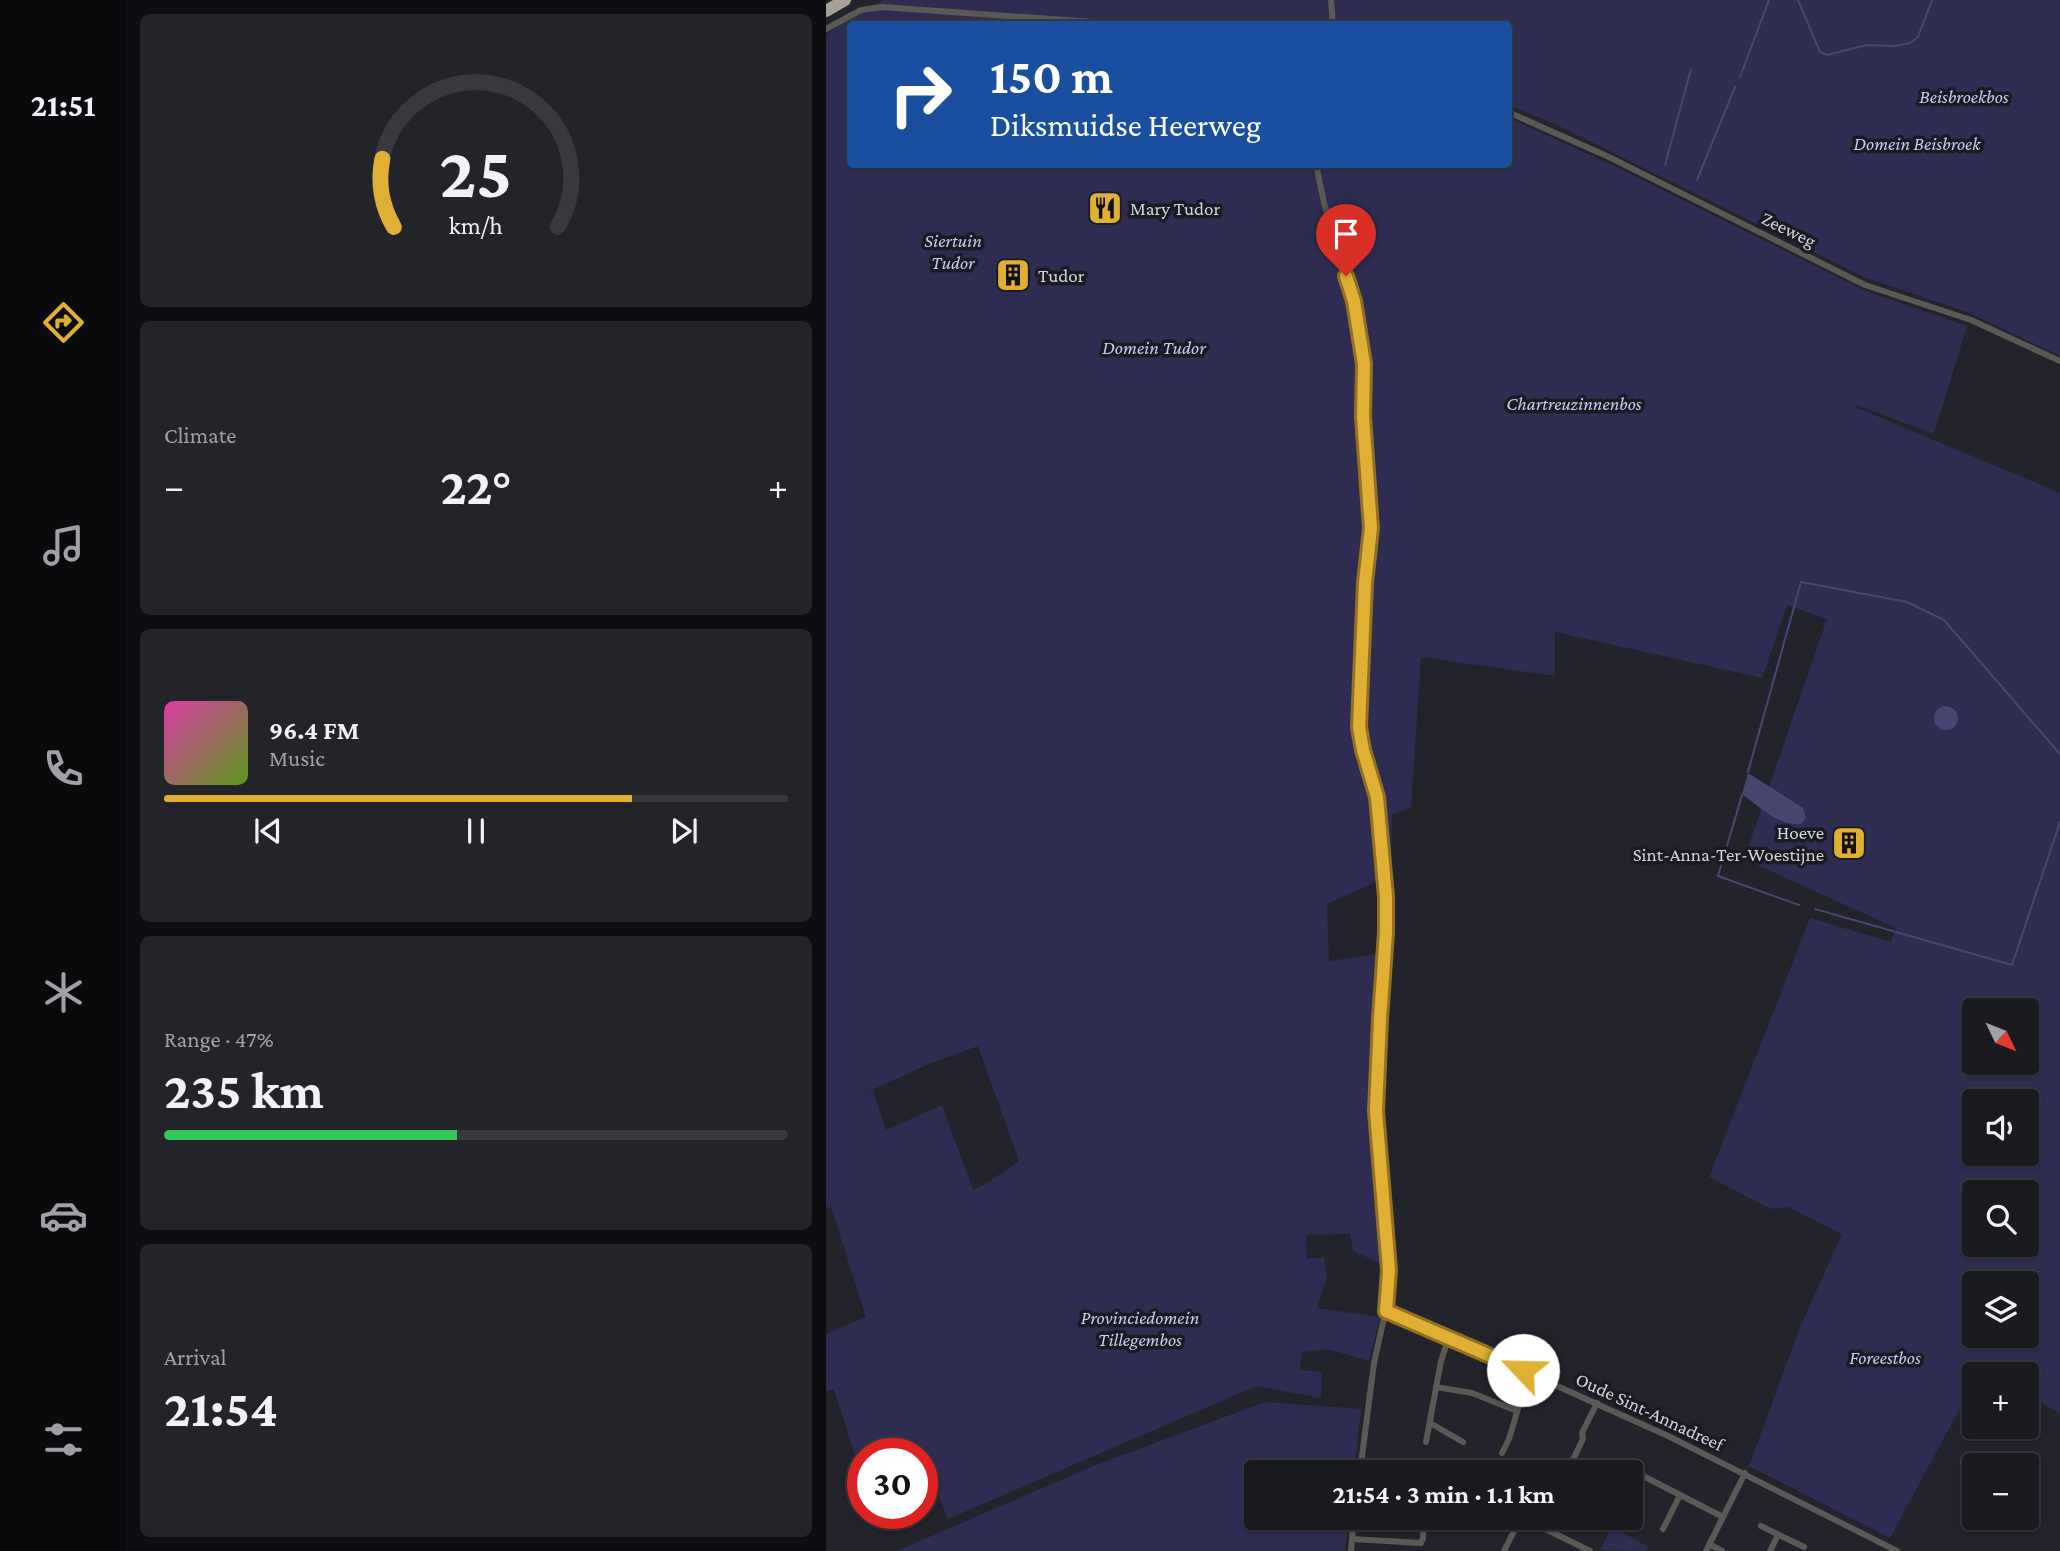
<!DOCTYPE html>
<html lang="en">
<head>
<meta charset="utf-8">
<style>
  body { margin:0; font-family:"Crimson Pro",serif; background:#23232a; color:#f1f3f6; height:100vh; display:flex; flex-direction:column; font-size:26px; white-space:nowrap }
  * { box-sizing:border-box; margin:0 }
  p { font-size:23px; color:#9fa1a5 }
  .icon { flex:none; width:38px; height:38px; fill:none; stroke:currentColor; stroke-width:2; stroke-linecap:round; stroke-linejoin:round }
  .map { position:relative; flex:1; overflow:hidden }
  .side { display:flex; flex-direction:column; gap:14px; padding:14px; background:#0e0e12; width:700px }
  .side>* { flex:none }
  .banner { position:absolute; left:21px; top:21px; width:665px; height:147px; border-radius:7px; box-shadow:0 2px 5px #0004,0 0 0 2px #38383f; background:#1a4fa0; color:#fff; overflow:hidden }
  .needle { width:46px; rotate:133deg }
  .fabs { position:absolute; left:1136px; top:998px; display:grid; gap:14px }
  .fabs a { display:grid; place-items:center; width:77px; height:77px; border-radius:7px; background:#1a1a21; box-shadow:0 2px 5px #0004,0 0 0 2px #38383f; font-size:35px }
  .speed { position:absolute; left:21px; top:1438px; display:flex; gap:14px; font-size:35px; font-weight:700; text-align:center }
  .speed>* { display:grid; place-content:center; width:91px; height:91px; border-radius:50%; background:#1a1a21; box-shadow:0 2px 5px #0004,0 0 0 2px #38383f; line-height:1 }
  .speed .limit { border:10px solid #d22; background:#fff; color:#111 }
  .pin { position:absolute; display:grid; place-items:center; width:60px; height:60px; color:#fff; margin:-72px -30px; border-radius:50% 50% 50% 0; rotate:-45deg; box-shadow:0 0 7px #0007 }
  .pin .icon { rotate:45deg }
  .me { position:absolute; width:77px; margin:-38px; rotate:294deg; stroke-linejoin:round; filter:drop-shadow(0 0 5px #0008) }
  .turn { display:flex; align-items:center; gap:24px; height:147px; padding:0 28px; font-size:32px }
  .turn .icon { width:91px; height:91px; stroke-width:2.5 }
  .turn b { display:block; font-size:49px; line-height:60px }
  .big { font-size:52px; font-weight:700; line-height:1.1 }
  .side .tile { flex:1; display:flex; flex-direction:column; justify-content:center; gap:10px; min-width:0; padding:0 24px; border-radius:10px; background:#23232a }
  .side .dial { align-items:center; gap:0 }
  .dial svg { height:182px; overflow:visible; fill:none; stroke:#38383f; stroke-width:7; stroke-linecap:round; text-anchor:middle }
  .dial text { fill:#f1f3f6; stroke:none }
  .song { display:flex; align-items:center; gap:21px }
  .cover { width:84px; height:84px; border-radius:10px; background:linear-gradient(135deg,hsl(320 70% 55%),hsl(90 70% 35%)) }
  .played { height:7px; border-radius:4px; background:linear-gradient(90deg,#e0b034 75%,#38383f 75%) }
  .keys { display:flex; justify-content:space-around; direction:ltr }
  .heat { display:flex; justify-content:space-between; align-items:center; font-size:38px; direction:ltr }
  .charge { height:10px; border-radius:5px; background:linear-gradient(90deg,#34c759 47%,#38383f 0) }
  .trip { position:absolute; left:418px; top:1460px; width:399px; height:70px; border-radius:7px; background:#1a1a21; box-shadow:0 2px 5px #0004,0 0 0 2px #38383f; font-weight:700; line-height:70px; text-align:center }
  main { display:flex; flex:1; min-height:0 }
  .tab-bar { display:flex; flex-direction:column; width:126px; justify-content:space-around; align-items:center; background:#0a0a0d; color:#9fa1a5 }
  .tab-bar .icon { width:49px; height:49px }
  .tab-bar .active { color:#e0b034 }
  .tab-bar b { font-size:32px; color:#f1f3f6 }
  .map>svg:first-child { display:block }
  .green { fill:#2f2c52; fill-rule:evenodd }
  .water { fill:#494571 }
  .lines { fill:none; stroke-linecap:round; stroke-linejoin:round }
  .stream { stroke:#494571; stroke-width:2 }
  .minor { stroke:#5b5955; stroke-width:6 }
  .motorway { stroke:#a6a197; stroke-width:12 }
  .route-casing { stroke:#927222; stroke-width:18 }
  .route { stroke:#e0b034; stroke-width:12 }
  .labels { text-anchor:middle; stroke-width:7; stroke-linejoin:round; paint-order:stroke }
  .park-label { font-size:19px; font-style:italic; fill:#cbcaf6; stroke:#1a1a22 }
  .poi-label { font-size:19px; fill:#d4d4da; stroke:#1a1a22; text-anchor:start }
  .street-label { font-size:19px; fill:#d4d4da; stroke:#1a1a22 }
</style>
</head>
<body>
<main>
<nav class="tab-bar">
<b>21:51</b>
<svg class="icon active" aria-label="directions" viewBox="0 0 24 24"><path d="M12 3l9 9-9 9-9-9zM9 14v-3h6M13 9l2 2-2 2"/></svg>
<svg class="icon" aria-label="music" viewBox="0 0 24 24"><path d="M9 18V5l10-2v13"/><circle cx="6" cy="18" r="3"/><circle cx="16" cy="16" r="3"/></svg>
<svg class="icon" aria-label="phone" viewBox="0 0 24 24"><path d="M5 4h4l2 5-3 2q2 4 5 5l2-3 5 2v4C11 20 4 13 5 4z"/></svg>
<svg class="icon" aria-label="climate" viewBox="0 0 24 24"><path d="M12 3v18M4 7l16 10M4 17L20 7"/></svg>
<svg class="icon" aria-label="car" viewBox="0 0 24 24"><path d="M5 17H2v-5l4-1 3-4h7l3 4 3 1v5h-3M9 17h6M6 11h13"/><circle cx="7" cy="17" r="2"/><circle cx="17" cy="17" r="2"/></svg>
<svg class="icon" aria-label="filters" viewBox="0 0 24 24"><path d="M4 7h16M4 17h16"/><circle cx="9" cy="7" r="2"/><circle cx="15" cy="17" r="2"/></svg>
</nav>
<section class="side">
<div class="tile dial"><svg viewBox="0 0 100 80">
<path d="M14 69A42 42 0 1 1 86 69"/>
<path d="M14 69A42 42 0 0 1 9 39" stroke="#e0b034"/>
<text x="50" y="56" font-size="32" font-weight="700">25</text>
<text x="50" y="72" font-size="11">km/h</text>
</svg></div>
<div class="tile"><p>Climate</p>
<div class="heat"><a>−</a><b class="big">22°</b><a>+</a></div>
</div>
<div class="tile">
<div class="song"><i class="cover"></i><div><b>96.4 FM</b><p>Music</p></div></div>
<div class="played"></div>
<div class="keys"><svg class="icon" aria-label="previous" viewBox="0 0 24 24"><path d="M18 5L8 12l10 7zM5 5v14"/></svg><svg class="icon" aria-label="pause" viewBox="0 0 24 24"><path d="M8 5v14M16 5v14"/></svg><svg class="icon" aria-label="next" viewBox="0 0 24 24"><path d="M6 5l10 7-10 7zM19 5v14"/></svg></div>
</div>
<div class="tile"><p>Range · 47%</p><b class="big">235 km</b><div class="charge"></div></div>
<div class="tile"><p>Arrival</p><b class="big">21:54</b></div>
</section>
<div class="map">
<svg width="1234" height="1551" viewBox="0 0 1234 1551">
  <rect width="100%" height="100%" fill="#23232c"/>
  <!-- green -->
  <path class="green" d="M57,0h1177v356l-90,-43 -106,-36 -307,-152 -48,-20 -1,-81h-658v140h658l1,-46 103,47 256,127 99,34 -33,108 -78,-29 -1,2 205,86v921l-33,-21 -1,-19h-32l-12,-7 -4,7h-4v8l-84,156 -141,-72 52,-141 41,-91 -54,-27 -12,2 -7,-1 -60,-31 101,-259 81,24 5,-14 -152,-69 83,-240 -40,-14 -25,73 -207,-46v44l-134,-19 -10,151 -19,6 -1,61 -64,29 2,57 51,-7 -7,138 11,173 -31,-14 -3,-17 -44,1 1,24 17,-2 3,21 -10,30 63,9 -11,44 -41,-12 -26,3 -2,18 22,2 -1,26 -65,-12 -308,133 -31,-78 -31,13h-23v10l-5,2 -24,-77 -8,2v-57l40,-17 -35,-110 -5,1v-1174zM1148,1010h52v52h-52zM152,1046l41,115 -32,22 -14,7 -31,-85 -56,25 -13,-40 -19,8 75,-34zM1148,1101h52v52h-52zM1148,1192h52v52h-52zM1148,1283h52v52h-52z
    M439,1402l96,7 -7,63h-98v45h92l-3,34h-448l199,-86z
    M786,1526l36,21 -2,4 -46,-1z"/>
  <!-- water -->
  <path class="water" d="M1108 718a12 12 0 1 1 24 0a12 12 0 1 1-24 0Z
    M922,773l55,35 3,10 -5,6c-21,3 -43,-18 -59,-30z"/>
  <g class="lines">
    <!-- stream -->
    <path class="stream" d="M972,0l22,52 7,3 40,-10 27,1 16,-3 8,-6 14,-37
      M914,77l29,-77
      M839,165l26,-96
      M871,180l38,-93
      M922,772l53,-190 106,20 37,18 116,134
      M916,795l-24,81 81,29
      M989,909l197,56 48,-143"/>
    <!-- minor -->
    <path class="minor" d="M505,0l2,24
      M0,29l35,-19 21,-3 240,17
      M682,112l101,45 256,128 106,35 89,41
      M490,164l8,39 30,98 10,63 -1,53 8,111 -6,55 -6,144 4,23 14,47 9,100v35l-8,110 -2,69 13,159 -1,30 -14,63 -14,109
      M560,1311l9,2 273,123 229,115
      M610,1387l36,6 45,18
      M604,1423l33,19
      M600,1442l15,-81 8,-24
      M676,1453l7,-14 11,-37
      M741,1472l16,-33 -1,-6 15,-30
      M805,1474l14,3 78,40
      M695,1517l69,34
      M935,1526l43,21
      M837,1529l17,-34
      M526,1539l69,4 2,-5 1,-21
      M883,1544l13,7
      M525,1551l3,-34
      M678,1551l17,-34
      M880,1551l39,-78
      M944,1551l8,-16"/>
    <!-- motorway -->
    <path class="motorway" d="M0,11l19,-11"/>
  </g>
  <g class="lines">
    <!-- route casing -->
    <g class="route-casing">
      <path id="route" d="M520,276l8,25 10,63 -1,53 8,111 -6,55 -6,144 4,23 14,47 9,100v35l-6,87 -4,92 13,159 -3,41 137,59"/>
    </g>
    <!-- route -->
    <use href="#route" class="route"/>
  </g>
  <!-- icons -->
  <defs>
    <g id="restaurant-square" transform="scale(1.75)"><rect x="-9" y="-9" width="18" height="18" rx="4" fill="#e0b034" stroke="#1a1a22"/><path d="M-5-6h1v4h1v-4h1v4h1v-4h1v5L-1.5 .5V6h-2V.5L-5-1ZM5-6V6H3V1.5H1.5Q1.5-4 5-6Z" fill="#111"/></g>
    <g id="building-square" transform="scale(1.75)"><rect x="-9" y="-9" width="18" height="18" rx="4" fill="#e0b034" stroke="#1a1a22"/><path d="M-4-6H4V6H1V3H-1V6H-4ZM-2.5-4.3h1.7v1.8h-1.7ZM.8-4.3h1.7v1.8H.8ZM-2.5-1h1.7V.8h-1.7ZM.8-1h1.7V.8H.8Z" fill="#111"/></g>
  </defs>
  <g fill-rule="evenodd">
    <use href="#restaurant-square" x="279" y="208"/>
    <use href="#building-square" x="187" y="275"/>
    <use href="#building-square" x="1023" y="843"/>
  </g>
  <g class="labels">
    <!-- park labels -->
    <g class="park-label">
      <text x="1138" y="103">Beisbroekbos</text>
      <text x="1091" y="150">Domein Beisbroek</text>
      <text x="127" y="247">Siertuin<tspan x="127" dy="22">Tudor</tspan></text>
      <text x="328" y="354">Domein Tudor</text>
      <text x="748" y="410">Chartreuzinnenbos</text>
      <text x="314" y="1324">Provinciedomein<tspan x="314" dy="22">Tillegembos</tspan></text>
      <text x="1059" y="1364">Foreestbos</text>
    </g>
    <!-- poi labels -->
    <g class="poi-label">
      <text x="304" y="215">Mary Tudor</text>
      <text x="212" y="282">Tudor</text>
      <text x="998" y="839" text-anchor="end">Hoeve<tspan x="998" dy="22">Sint-Anna-Ter-Woestijne</tspan></text>
    </g>
    <!-- street labels -->
    <g class="street-label">
      <text transform="translate(963 229) rotate(26)" y="7">Zeeweg</text>
      <text transform="translate(824 1411) rotate(25)" y="7">Oude Sint-Annadreef</text>
    </g>
  </g>
</svg>
<div class="fabs">
<a><svg class="needle" viewBox="-14 -14 28 28"><path d="M0-13l5 13h-10z" fill="#e53935"/><path d="M0 13l5-13h-10z" fill="#9fa1a5"/></svg></a>
<a><svg class="icon" aria-label="sound" viewBox="0 0 24 24"><path d="M4 9h4l5-4v14l-5-4H4zM17 9q2 3 0 6"/></svg></a>
<a><svg class="icon" aria-label="search" viewBox="0 0 24 24"><circle cx="10" cy="10" r="6"/><path d="M15 15l6 6"/></svg></a>
<a><svg class="icon" aria-label="layers" viewBox="0 0 24 24"><path d="M12 4l9 5-9 5-9-5zM3 14l9 5 9-5"/></svg></a>
<a>+</a>
<a>−</a>
</div>
<div class="speed"><div class="limit">30</div></div>
<div class="pin" style="left:520px;top:276px;background:#d93025"><svg class="icon" aria-label="arrive" viewBox="0 0 24 24"><path d="M6 21V4h12l-3 4 3 4H6"/></svg></div>
<svg class="me" style="left:697px;top:1370px" viewBox="-20 -20 40 40"><circle r="19" fill="#fff"/><path d="M0-13L10 11 0 6-10 11z" fill="#e0b034"/></svg>
<div class="trip">21:54 · 3 min · 1.1 km</div>
<div class="banner">
<div class="turn"><svg class="icon" aria-label="right" viewBox="0 0 24 24"><path d="M7 20v-9h11M14 6l5 5-5 5"/></svg><div><b>150 m</b>Diksmuidse Heerweg</div></div>
</div>
</div>
</main>
</body>
</html>
